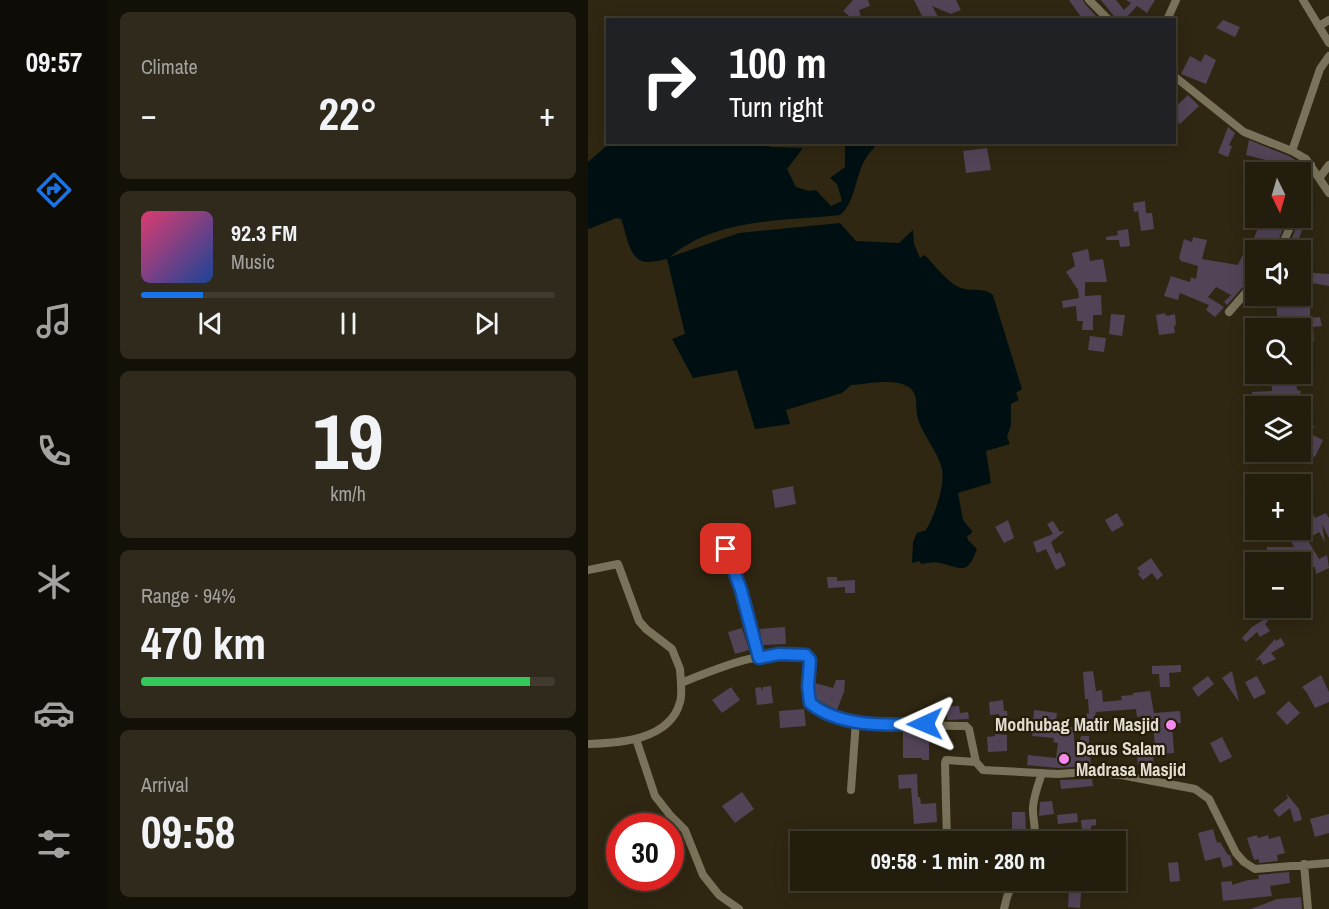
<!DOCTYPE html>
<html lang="en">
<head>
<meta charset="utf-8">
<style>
  body { margin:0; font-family:"Archivo Narrow",sans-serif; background:#2f2a1c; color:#f1f3f6; height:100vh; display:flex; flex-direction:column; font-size:22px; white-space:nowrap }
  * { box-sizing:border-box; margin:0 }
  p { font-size:20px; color:#a3a29e }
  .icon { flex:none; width:33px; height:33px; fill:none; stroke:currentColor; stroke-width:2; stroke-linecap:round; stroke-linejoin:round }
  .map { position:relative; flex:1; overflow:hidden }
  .side { display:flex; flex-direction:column; gap:12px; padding:12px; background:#131008; width:480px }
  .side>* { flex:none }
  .top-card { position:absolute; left:18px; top:18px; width:570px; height:126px; border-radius:0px; box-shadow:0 3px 15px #0003,0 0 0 2px #403b2e; background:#202124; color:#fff; overflow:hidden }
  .needle { width:39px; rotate:175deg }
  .controls { position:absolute; left:657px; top:162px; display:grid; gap:12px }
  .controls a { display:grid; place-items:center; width:66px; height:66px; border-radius:0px; background:#231d0e; box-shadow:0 3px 15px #0003,0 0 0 2px #403b2e; font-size:30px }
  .speed { position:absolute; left:18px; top:813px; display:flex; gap:12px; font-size:30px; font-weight:700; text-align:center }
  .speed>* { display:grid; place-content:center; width:78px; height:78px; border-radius:50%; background:#231d0e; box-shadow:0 3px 15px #0003,0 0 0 2px #403b2e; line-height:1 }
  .speed .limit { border:9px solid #d22; background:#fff; color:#111 }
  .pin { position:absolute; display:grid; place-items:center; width:51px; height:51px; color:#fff; margin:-26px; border-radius:12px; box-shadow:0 3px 9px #0006 }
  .me { position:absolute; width:66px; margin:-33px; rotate:269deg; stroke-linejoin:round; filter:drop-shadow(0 0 4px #0008) }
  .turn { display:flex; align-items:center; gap:21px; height:126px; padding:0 24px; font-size:27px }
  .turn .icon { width:78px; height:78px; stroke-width:2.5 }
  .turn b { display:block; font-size:42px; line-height:51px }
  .big { font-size:45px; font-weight:800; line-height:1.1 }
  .side .card { flex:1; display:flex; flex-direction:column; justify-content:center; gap:9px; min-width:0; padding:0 21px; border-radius:9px; background:#2f2a1c }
  .side .dial { align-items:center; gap:0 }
  .dial b { font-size:78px; line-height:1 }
  .song { display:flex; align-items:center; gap:18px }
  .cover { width:72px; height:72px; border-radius:9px; background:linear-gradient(135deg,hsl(340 70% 55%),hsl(220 70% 35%)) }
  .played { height:6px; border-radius:3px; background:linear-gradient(90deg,#1a73e8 15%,#403b2e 15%) }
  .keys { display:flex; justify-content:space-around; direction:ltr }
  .heat { display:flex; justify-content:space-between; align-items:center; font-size:33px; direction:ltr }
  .charge { height:9px; border-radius:4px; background:linear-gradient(90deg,#34c759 94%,#403b2e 0) }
  .trip { position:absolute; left:202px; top:831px; width:336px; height:60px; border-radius:0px; background:#231d0e; box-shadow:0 3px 15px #0003,0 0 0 2px #403b2e; font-weight:800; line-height:60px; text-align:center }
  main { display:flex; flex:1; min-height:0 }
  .dock { display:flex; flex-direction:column; width:108px; justify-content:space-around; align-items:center; background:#0e0c06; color:#a3a29e }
  .dock .icon { width:42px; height:42px }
  .dock .current { color:#1a73e8 }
  .dock b { font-size:27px; color:#f1f3f6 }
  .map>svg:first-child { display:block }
  .water { fill:#001012 }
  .building { fill:#514457 }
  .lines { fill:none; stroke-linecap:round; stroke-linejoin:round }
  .minor { stroke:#7a735b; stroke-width:8 }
  .route-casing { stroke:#114b97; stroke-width:15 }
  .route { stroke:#1a73e8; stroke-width:10 }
  .poi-dot { fill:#f589ee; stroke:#251d09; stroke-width:2 }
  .labels { text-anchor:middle; stroke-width:4.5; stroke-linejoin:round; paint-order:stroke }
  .poi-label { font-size:18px; font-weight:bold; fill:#e3ddd1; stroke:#251d09; text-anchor:end }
</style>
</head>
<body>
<main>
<nav class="dock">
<b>09:57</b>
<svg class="icon current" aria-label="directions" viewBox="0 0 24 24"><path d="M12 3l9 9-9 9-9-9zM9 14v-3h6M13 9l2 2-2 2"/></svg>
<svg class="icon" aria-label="music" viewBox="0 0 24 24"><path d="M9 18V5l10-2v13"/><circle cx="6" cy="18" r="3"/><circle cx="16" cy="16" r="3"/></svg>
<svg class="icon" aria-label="phone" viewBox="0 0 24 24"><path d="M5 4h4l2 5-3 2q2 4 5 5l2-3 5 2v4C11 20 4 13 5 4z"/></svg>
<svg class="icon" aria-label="climate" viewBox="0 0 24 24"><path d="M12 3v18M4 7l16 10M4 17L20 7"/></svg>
<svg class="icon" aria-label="car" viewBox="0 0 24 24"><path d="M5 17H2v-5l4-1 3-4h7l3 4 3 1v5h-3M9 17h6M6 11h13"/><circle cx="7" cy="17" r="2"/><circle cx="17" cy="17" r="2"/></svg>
<svg class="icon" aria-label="filters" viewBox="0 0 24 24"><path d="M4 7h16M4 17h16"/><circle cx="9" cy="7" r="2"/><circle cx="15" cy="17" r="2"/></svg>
</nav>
<section class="side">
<div class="card"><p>Climate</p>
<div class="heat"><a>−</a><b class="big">22°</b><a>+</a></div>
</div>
<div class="card">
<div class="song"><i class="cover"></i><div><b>92.3 FM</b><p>Music</p></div></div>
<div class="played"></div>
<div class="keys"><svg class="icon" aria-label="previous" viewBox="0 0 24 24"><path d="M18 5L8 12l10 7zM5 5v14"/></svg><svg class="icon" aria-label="pause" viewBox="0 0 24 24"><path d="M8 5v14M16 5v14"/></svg><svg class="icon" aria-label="next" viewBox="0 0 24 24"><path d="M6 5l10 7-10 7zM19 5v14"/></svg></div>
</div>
<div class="card dial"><b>19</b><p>km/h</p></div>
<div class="card"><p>Range · 94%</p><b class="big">470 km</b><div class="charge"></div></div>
<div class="card"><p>Arrival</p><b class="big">09:58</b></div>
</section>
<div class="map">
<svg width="741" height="909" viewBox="0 0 741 909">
  <rect width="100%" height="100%" fill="#2f2712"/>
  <!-- water -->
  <path class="water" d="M179,143l3,4 33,1 -16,21 9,18 13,4 7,-1 15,16 11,-5 -5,-17 -7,-6 15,-11v-24h32c-2,5 -8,9 -11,15 -11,17 -10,44 -26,57 -57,6 -125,3 -170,42l69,-24 101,-10 16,18 43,2 14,-13 1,14 6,14 5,-3c8,9 24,29 36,33 11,4 23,-1 32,7l29,94 -6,4 3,7 -8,4v21l-4,12 3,7 -24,7 5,32 -33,10 5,27 9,11 -1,3 -4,2 1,4 9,9c-10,27 -15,19 -37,14 -6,-2 -13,0 -19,1l-1,-3 -8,2 1,-21 4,-9 9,-3c9,-16 19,-43 16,-61 -3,-15 -19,-34 -24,-50 -3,-10 1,-24 -8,-31 -14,-11 -42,-4 -59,-3l-9,8 -56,17 4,14 -35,5 -18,-59 -44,8 -21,-39 13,-5 -18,-75c-6,1 -13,3 -20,3 -19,-1 -20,-29 -26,-43l-5,-1 -27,11 -1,-2v-65l22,-19z"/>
  <!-- building -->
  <path class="building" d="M265,0h15l2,6 -11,4 3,10h-8l-11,-9z
    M326,0h42l5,10 -10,4 -19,-8 8,14h-16z
    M481,0h14l2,4 15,16h-17z
    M513,0h15l8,10 7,-7 -5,-3h29l-8,13 -10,-7 -13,14h-7z
    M635,20l17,7 -5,10 -19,-9z
    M617,54l11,6 -10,24 -25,-10 9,-18 11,6z
    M600,95l11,11 -19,18 -6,-6v-10z
    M640,127l7,6 -6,12 3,1 -4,11 -10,-4z
    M661,140l40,16 13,8 2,2 -2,6h-35l3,-11 -24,-6z
    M399,148l4,22 -25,3 -3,-22z
    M557,201l1,12h6l2,16 -13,2 -3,-20 -4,1 -1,-9z
    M668,218h32l-14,32h-13l2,-4 -10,-5 5,-13 -5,-2z
    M712,218l6,3 -7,17 3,1 -5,11h-10z
    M540,229l2,17 -10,1 -1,-7h-13v-3l12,-2 -1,-4z
    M605,237l14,3 -5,19 36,6 5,-11 13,2v13l-7,11 -22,25 -3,-3 7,-7 -15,-8 -8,10 16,10 -9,10 -9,-7 3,-5 -29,-12 -2,7 -14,-4 7,-20 19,6 1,-5 5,2 2,-13 -17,-5 -2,-3 5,-19 8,3z
    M500,249l2,12 13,-2 4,23h-22v14l16,-1 1,20h-9v15h-11l1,-9h-6l-1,-15 -13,2 -1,-7 17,-3 -1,-8 -12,-18 9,-6 -3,-13z
    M712,272l29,2v12l-29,-5z
    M703,296l19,1v21l10,-1 2,9 -9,1 1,14 -14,1v-14h-22l-2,-27 15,-1z
    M577,313l1,3 9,-2 1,11 -2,1 1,7 -16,2 -3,-20z
    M523,314l14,1 -3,21 -13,-2z
    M502,336l16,2 -2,14 -16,-2z
    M683,374h24l2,16 4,1 -4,14 -17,1 -1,-7 -19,2v5h-7l-1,-14 20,-1z
    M712,421l16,6 -15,2 22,11 -8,17 -10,-4 -4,11h-1z
    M205,486l3,18 -21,4 -3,-18z
    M722,508l5,10 11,-5 3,5v20l-7,-14 3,18 -6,-10 -12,7 12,20 8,-4 2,13 -13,6 -1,-7 -15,1v-6h-4v-2l-40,2v14h-9l-2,-19 22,-3v-7h27l-7,-14 7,-3h6v-17z
    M529,513l7,12 -12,7 -7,-12z
    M420,520l6,18 -10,5 -9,-16z
    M465,521l7,11 3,-1 1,1 -13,10 5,12 4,-2 6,13 -10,5 -10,-21 -9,4 -4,-11 20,-8 -6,-10z
    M563,558l12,17 -6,5 -5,-7 -9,7 -5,-6 2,-2 -3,-4z
    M239,577h10v4l18,-1v13h-10v-6l-17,1z
    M678,618l2,3 -3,3 5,7 -10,6 -3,-5 -11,10 -4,-4 10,-11z
    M197,627l1,17 -24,1 -2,-16z
    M154,628l7,22 -14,4 -7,-22z
    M693,638l4,7 -14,8 5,6 -13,6 -3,-6 -5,2 20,-22 1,2z
    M593,665v7l-12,1 1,14h-10l-1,-13h-7v-8z
    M505,671l3,20 6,-1 1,12 19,-2 -1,-4 12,-1v-2l17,-2 4,22 26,-2 1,12 -9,1 2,29 -21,1 1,10 -16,1 -2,-17 19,-2 -2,-21h-3l-1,-9 -12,1 -1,-8 -40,3 -5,18 -1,-8 -5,-1 2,-8 2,1 -1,-15h-3l-2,-27z
    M644,671l7,31 -17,-24z
    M733,675l8,17v10l-14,6 -8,-15 -5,-6z
    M620,676l6,8 -16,13 -6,-9z
    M669,676l9,17 -12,6 -9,-17z
    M248,680h9l-1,12 -7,18 -21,-11 -2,-11 1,-5 18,5z
    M183,686l2,17 -16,2 -2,-17 6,-1 1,4 1,-4z
    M143,687l9,13 -18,13 -10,-13z
    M415,700l1,11h3l1,9 -8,1 -1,-7 -9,1 -1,-13z
    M701,701l11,12 -13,12 -11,-12z
    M371,706l1,7 8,-1 1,7 -22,1v-5h-16v-8z
    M216,709l2,17 -26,2 -1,-17z
    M446,710l23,3 -2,16 18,-2 3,31 5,-22h8v10l15,-2 1,8 -15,1 1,13 -33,2 -31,-3 1,-10 28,3 2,-15 -5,-1 1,-4 -22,-2z
    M315,732h26v28h-7v-2h-19z
    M407,734l12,1v16l-19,1 -1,-15 8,-1z
    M634,737l10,20 -12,6 -10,-20z
    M329,774l1,23h2l1,7 15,-1 1,19 -23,2 -3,-36 -12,1 -1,-14z
    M504,779l1,7 -32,3 -1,-9z
    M154,792l12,17 -19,14 -13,-17z
    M698,793l13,16 3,11 -8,2 -4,-14 -11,9 -6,-7 15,-12z
    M464,801l2,13 -15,2 1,-14z
    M424,812h13l1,17h-14z
    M489,813l1,9 -20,2 -1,-9z
    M741,814v19l-14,4 -5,-18z
    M508,819v6l-5,1v16h-8l-2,-22z
    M625,829l4,14 3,-1 8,13h2l3,10 -10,3 -3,-11 -15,4 -7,-28z
    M669,835l1,3 10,-3 1,4 11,-3 5,17 -8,2 1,6 -19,2v-4l-5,1 -7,-22z
    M590,862l2,19 -10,1 -2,-19z
    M701,872l1,11 -20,3 2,10 -49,5 -2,-19 11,-1v4l16,-5 11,-1 -1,-4z
    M485,880h9l-2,28 -12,-1 1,-17h5z
    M713,897l1,12h-51l26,-10z"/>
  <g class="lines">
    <!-- minor -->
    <path class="minor" d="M501,0l20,20
      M715,0l26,43
      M579,20l9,-20
      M731,26l10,-6
      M586,76l70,56 48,19 14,8 23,34
      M704,151l28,-82 9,-13
      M732,177l9,-12
      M712,198l11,-33
      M692,250l14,-32
      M641,312l27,-31
      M138,548l15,42 18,68
      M0,570l30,-6 21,57 7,8 26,20 8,20 1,14c40,-16 82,-34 125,-28l4,5 -2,27 2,16c36,30 110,21 156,23l3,3 7,33 7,8 75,4 28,-2 35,3 74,14 14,10 27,54 8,9 11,7 74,-6
      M48,739l19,57 15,19 15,15 18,45 16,20 20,14
      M0,744c32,-1 82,-4 92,-42 2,-6 1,-13 1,-19
      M263,790l5,-69
      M359,841l-2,-78 1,-3 30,2
      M444,842c6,-12 0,-23 1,-35 1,-12 5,-22 9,-34
      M716,864l4,45
      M416,909l3,-12 7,-17"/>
  </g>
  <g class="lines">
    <!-- route casing -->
    <g class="route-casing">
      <path id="route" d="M138,549l15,41 18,68 20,-4 27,1 4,5 -2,27 2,16c30,25 79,22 115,21"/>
    </g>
    <!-- route -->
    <use href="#route" class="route"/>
  </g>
  <!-- markers -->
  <g class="poi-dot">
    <circle cx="583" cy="725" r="6"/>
    <circle cx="476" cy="759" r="6"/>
  </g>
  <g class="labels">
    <!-- poi labels -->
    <g class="poi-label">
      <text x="571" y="731">Modhubag Matir Masjid</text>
      <text x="488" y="755" text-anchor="start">Darus Salam<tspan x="488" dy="21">Madrasa Masjid</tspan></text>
    </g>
  </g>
</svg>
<div class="controls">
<a><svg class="needle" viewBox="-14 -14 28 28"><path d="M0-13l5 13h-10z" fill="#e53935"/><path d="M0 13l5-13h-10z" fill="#a3a29e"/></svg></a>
<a><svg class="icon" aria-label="sound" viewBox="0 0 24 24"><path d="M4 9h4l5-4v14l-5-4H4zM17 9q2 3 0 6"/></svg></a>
<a><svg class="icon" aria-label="search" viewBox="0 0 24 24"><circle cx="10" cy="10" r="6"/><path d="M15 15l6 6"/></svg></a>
<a><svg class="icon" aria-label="layers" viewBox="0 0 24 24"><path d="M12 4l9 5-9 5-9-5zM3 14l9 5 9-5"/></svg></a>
<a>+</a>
<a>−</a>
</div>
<div class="speed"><div class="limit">30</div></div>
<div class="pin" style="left:138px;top:549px;background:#d93025"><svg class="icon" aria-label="arrive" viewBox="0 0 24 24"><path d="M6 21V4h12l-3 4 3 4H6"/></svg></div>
<svg class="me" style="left:337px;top:724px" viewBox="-20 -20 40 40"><path d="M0-17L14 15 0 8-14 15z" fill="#1a73e8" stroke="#fff" stroke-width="4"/></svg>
<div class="trip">09:58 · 1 min · 280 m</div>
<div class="top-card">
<div class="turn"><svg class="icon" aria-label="right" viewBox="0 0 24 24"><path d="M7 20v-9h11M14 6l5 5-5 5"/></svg><div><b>100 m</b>Turn right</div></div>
</div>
</div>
</main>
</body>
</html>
